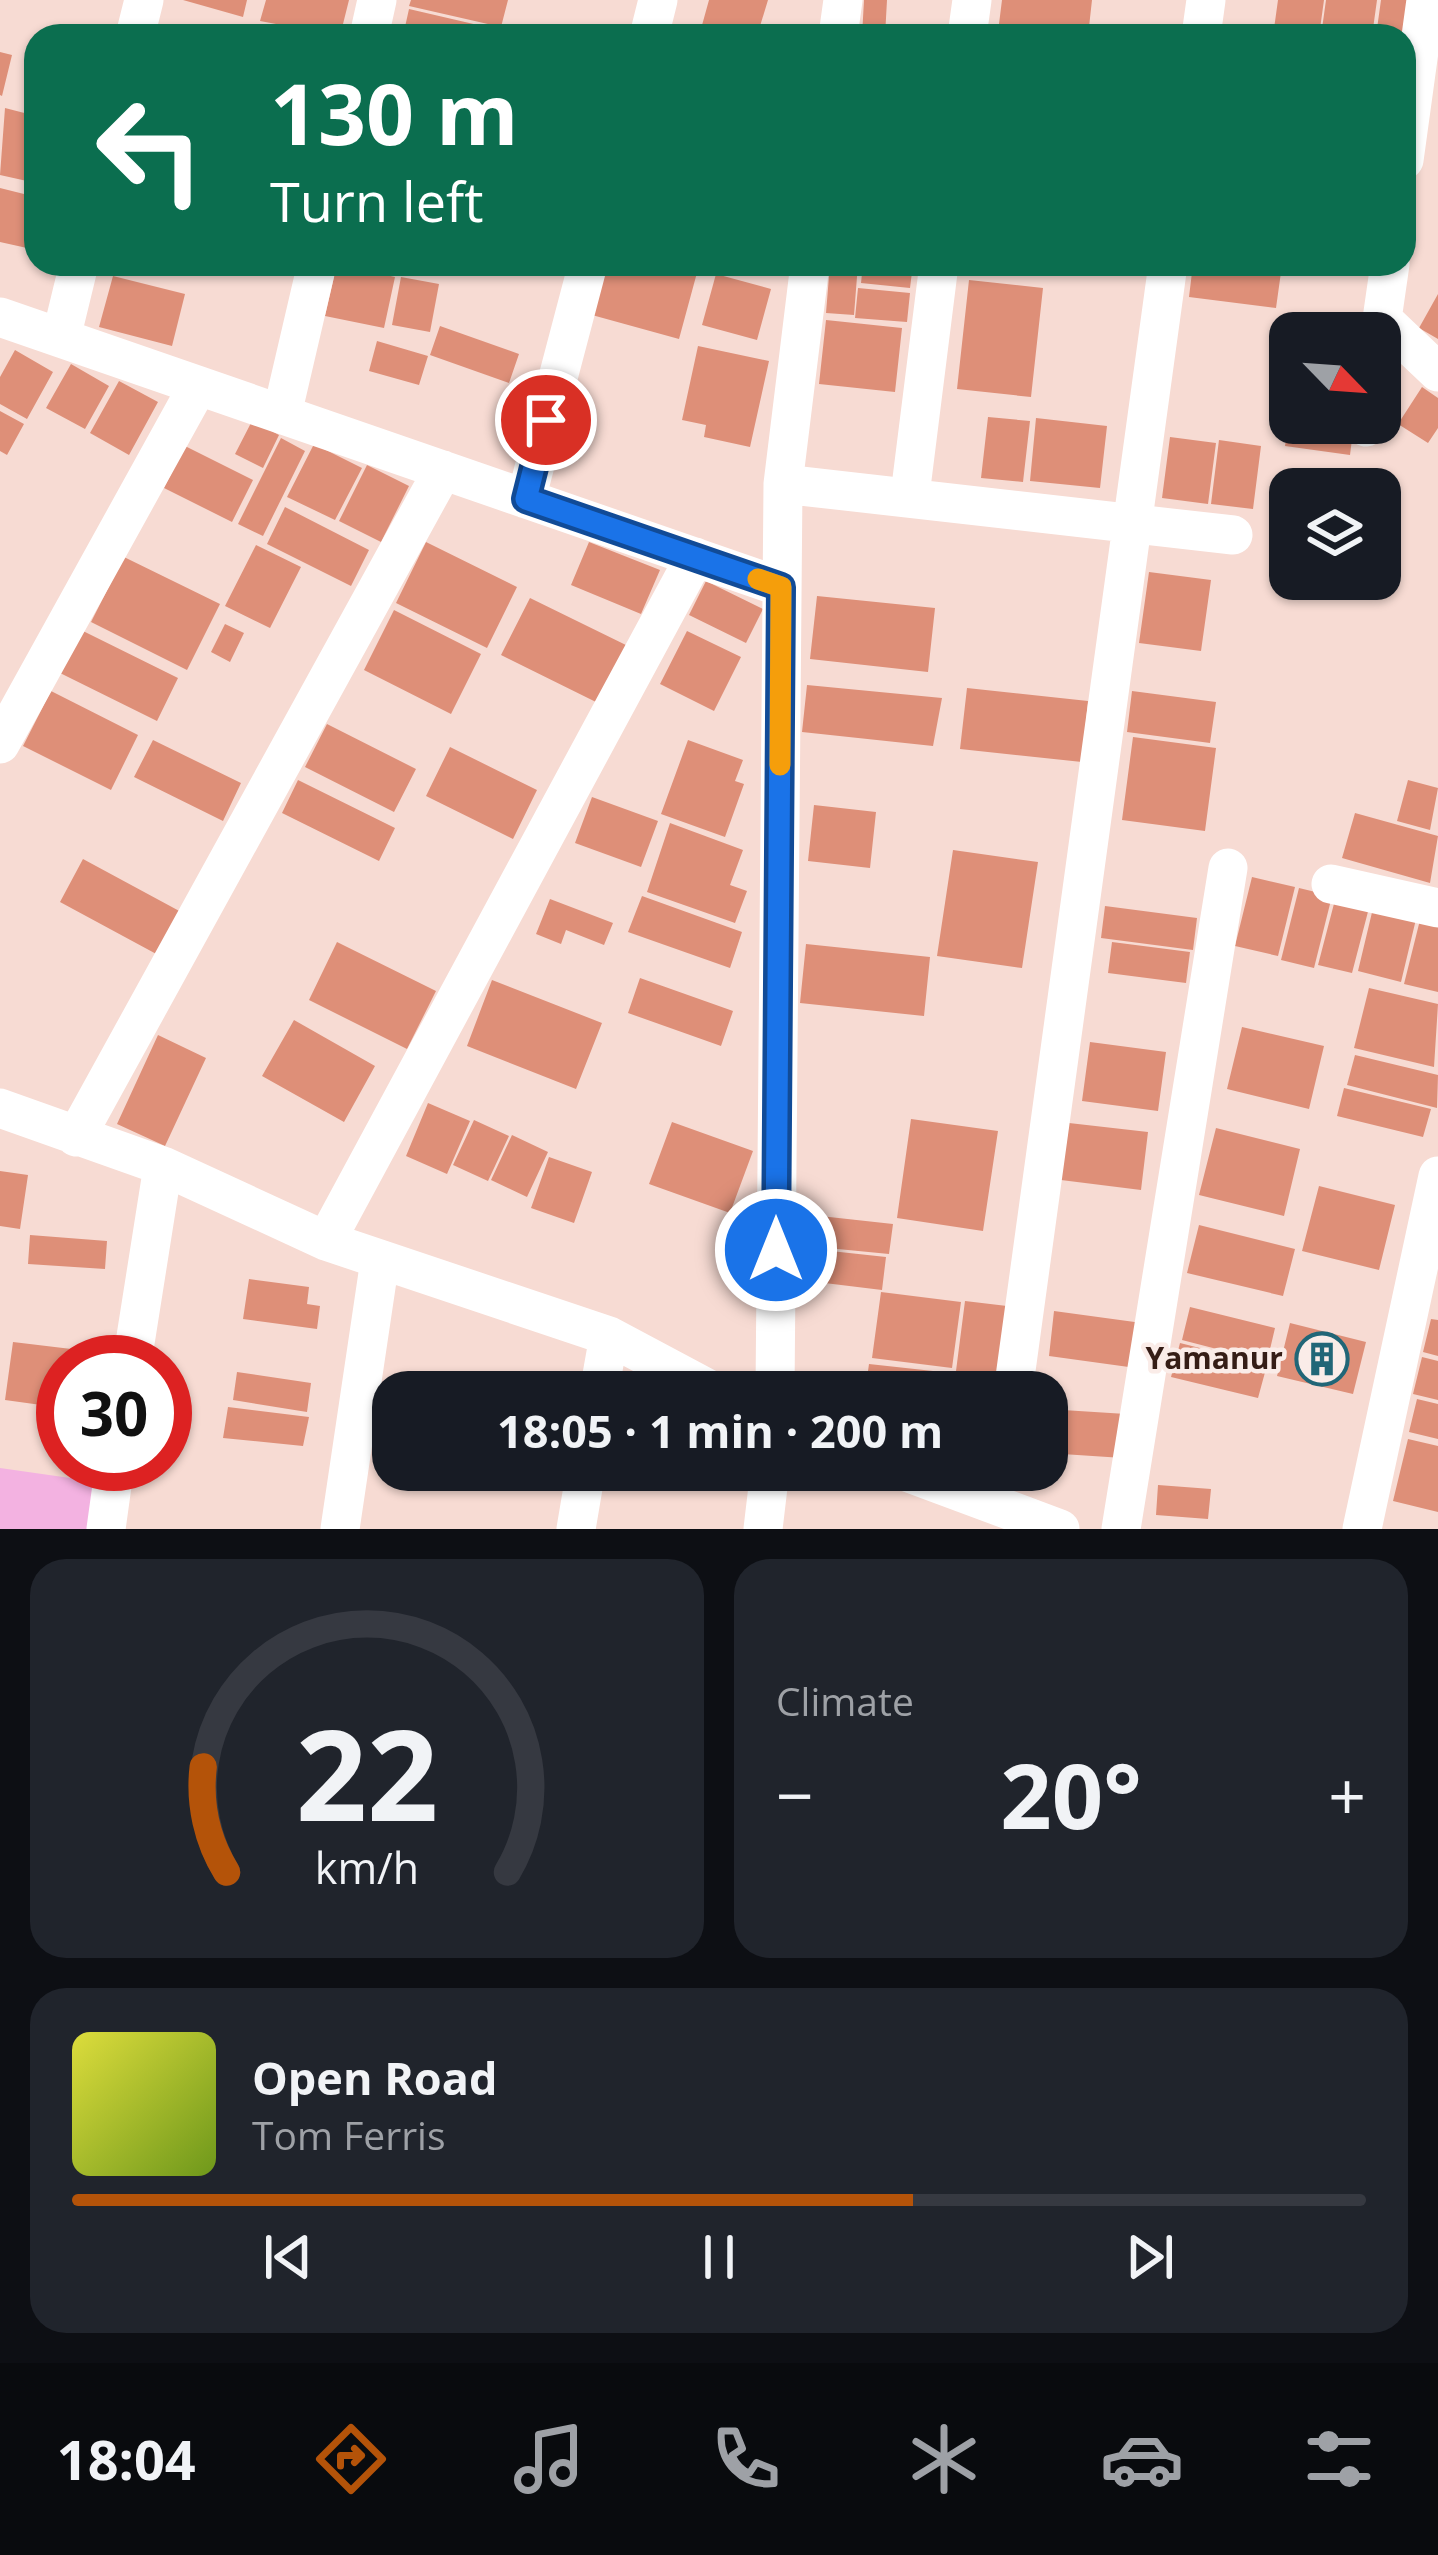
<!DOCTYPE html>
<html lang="en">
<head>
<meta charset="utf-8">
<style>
  body { margin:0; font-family:"Open Sans",sans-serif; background:#20242c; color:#f1f3f6; height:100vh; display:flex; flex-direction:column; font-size:45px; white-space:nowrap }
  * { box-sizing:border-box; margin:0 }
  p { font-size:39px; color:#9ea1a6 }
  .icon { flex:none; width:66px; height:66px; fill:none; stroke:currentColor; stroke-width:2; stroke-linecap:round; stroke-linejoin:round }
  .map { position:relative; height:1529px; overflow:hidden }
  .sheet { display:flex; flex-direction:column; gap:30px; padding:30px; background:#0d0f14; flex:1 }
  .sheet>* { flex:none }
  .banner { position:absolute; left:24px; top:24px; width:1392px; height:252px; border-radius:36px; box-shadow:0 3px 9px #0004; background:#0b6e4f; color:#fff; overflow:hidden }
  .needle { width:78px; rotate:115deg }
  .buttons { position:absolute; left:1269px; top:312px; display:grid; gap:24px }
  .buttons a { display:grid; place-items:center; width:132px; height:132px; border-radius:24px; background:#171b24; box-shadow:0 3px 9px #0004; font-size:60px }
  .speed { position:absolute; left:36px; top:1335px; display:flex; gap:24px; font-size:60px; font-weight:700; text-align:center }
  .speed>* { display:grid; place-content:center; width:156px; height:156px; border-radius:50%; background:#171b24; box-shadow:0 3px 9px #0004; line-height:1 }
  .speed .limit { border:18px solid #d22; background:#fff; color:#111 }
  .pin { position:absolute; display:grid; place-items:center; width:102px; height:102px; color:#fff; margin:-51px; border:6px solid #fff; border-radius:50%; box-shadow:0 3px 12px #0007 }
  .me { position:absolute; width:132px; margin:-66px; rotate:0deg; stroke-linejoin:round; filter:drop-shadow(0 0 9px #0008) }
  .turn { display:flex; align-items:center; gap:42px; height:252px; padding:0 48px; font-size:54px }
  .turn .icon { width:156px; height:156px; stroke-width:2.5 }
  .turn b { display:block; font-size:84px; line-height:102px }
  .big { font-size:90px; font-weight:700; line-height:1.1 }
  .sheet .card { flex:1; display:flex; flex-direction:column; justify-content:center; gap:18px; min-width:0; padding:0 42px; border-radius:36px; background:#20242c }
  .sheet .dial { align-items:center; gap:0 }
  .dial svg { height:312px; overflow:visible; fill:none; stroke:#363941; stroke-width:7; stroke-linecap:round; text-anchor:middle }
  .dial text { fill:#f1f3f6; stroke:none }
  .song { display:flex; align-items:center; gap:36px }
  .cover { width:144px; height:144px; border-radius:18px; background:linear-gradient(135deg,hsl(60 70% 55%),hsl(80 70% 35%)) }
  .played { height:12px; border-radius:6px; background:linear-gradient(90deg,#b45309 65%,#363941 65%) }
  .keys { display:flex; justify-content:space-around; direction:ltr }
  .heat { display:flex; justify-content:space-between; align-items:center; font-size:66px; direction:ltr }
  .sheet .tiles { flex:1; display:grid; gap:30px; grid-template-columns:1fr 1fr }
  .card:last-child { grid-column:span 2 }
  .trip { position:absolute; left:372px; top:1371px; width:696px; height:120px; border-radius:36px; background:#171b24; box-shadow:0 3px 9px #0004; font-weight:700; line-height:120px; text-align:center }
  .dock { display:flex; height:192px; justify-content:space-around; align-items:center; background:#090b0e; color:#9ea1a6 }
  .dock .icon { width:84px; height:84px }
  .dock .current { color:#b45309 }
  .dock b { font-size:54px; color:#f1f3f6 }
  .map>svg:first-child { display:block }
  .green { fill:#f3b2e1 }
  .building { fill:#de8f78 }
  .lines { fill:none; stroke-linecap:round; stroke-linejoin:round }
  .minor { stroke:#fff; stroke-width:39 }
  .route-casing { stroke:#114b97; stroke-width:30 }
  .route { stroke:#1a73e8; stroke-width:21 }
  .slow { stroke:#f59e0b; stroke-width:21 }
  .labels { text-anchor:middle; stroke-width:9; stroke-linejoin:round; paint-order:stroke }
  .poi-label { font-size:30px; font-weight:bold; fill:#351d16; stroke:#faece8; text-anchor:end }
</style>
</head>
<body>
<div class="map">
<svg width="1438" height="1529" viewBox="0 0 1438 1529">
  <rect width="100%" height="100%" fill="#f7dbd3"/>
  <!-- green -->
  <path class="green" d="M0,1468l112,16 -6,45h-106z"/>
  <!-- building -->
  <path class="building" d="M183,0h64l-4,17z
    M266,0h83l-9,36 -80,-15z
    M411,0h97l-7,27 -92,-21z
    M709,0h59l-11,36h-58z
    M864,0h23l-2,36h-23z
    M1002,0h90l-4,36 -90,-4z
    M1278,0h46l-5,36h-46z
    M1326,0h51l-5,36h-51z
    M1381,0h38l-15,36h-28z
    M409,9l86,20 -2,7h-90z
    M0,52l12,3 -10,41 -2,-1z
    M5,108l31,8v67l-36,-8z
    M0,188l36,9v53l-36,-8z
    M337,264l58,13 -11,51 -59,-12z
    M606,264l92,5 -19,70 -87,-24z
    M742,264h43l-3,12z
    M830,264h28l-4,51 -28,-2z
    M863,264h50l-3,24 -49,-5z
    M1193,264l89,1 -6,43 -87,-11z
    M716,274l55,15 -14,51 -55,-15z
    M113,276l72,18 -13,52 -73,-19z
    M401,277l38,7 -9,48 -38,-7z
    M969,280l74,8 -12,109 -74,-8z
    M858,288l52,5 -3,29 -52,-4z
    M1438,294v45l-19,-11z
    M1290,316l72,10 -1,7h-73z
    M826,320l76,8 -7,64 -76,-8z
    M440,326l79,28 -10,29 -79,-28z
    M377,341l51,15 -9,29 -50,-14z
    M698,346l71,15 -19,86 -46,-10 2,-12 -24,-5z
    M15,350l38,22 -26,47 -27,-15v-27z
    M71,364l38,22 -24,43 -39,-21z
    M119,381l39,21 -29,53 -39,-22z
    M1276,381l14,1v41h64l-4,32 -65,-9 3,-19 -18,-2z
    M1422,387l16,11v30l-10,15 -30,-19z
    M0,411l24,13 -17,31 -7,-4z
    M988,417l42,4 -7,61 -42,-4z
    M1036,418l71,8 -7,62 -70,-7z
    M252,421l27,14 -16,33 -28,-14z
    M1170,437l46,6 -8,61 -46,-6z
    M281,438l24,13 -42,85 -25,-12z
    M1219,440l42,6 -8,63 -42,-5z
    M314,444l48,24 -27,52 -48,-23z
    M185,446l68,34 -21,42 -68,-34z
    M367,465l42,21 -28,56 -42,-21z
    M285,507l84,43 -18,36 -84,-42z
    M426,542l91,45 -30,61 -91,-45z
    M589,542l71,28 -19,44 -70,-29z
    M256,545l45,22 -31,61 -45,-22z
    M124,557l96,47 -33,66 -96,-48z
    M1149,572l62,8 -10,71 -62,-8z
    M706,581l57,28 -17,34 -57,-28z
    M817,596l118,12 -7,64 -118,-13z
    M530,598l100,49 -28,58 -101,-50z
    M394,610l87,44 -30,60 -87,-44z
    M225,624l19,9 -14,29 -19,-10z
    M81,630l97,48 -21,43 -97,-48z
    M687,631l54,26 -27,54 -54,-27z
    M807,685l135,13 -9,48 -131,-14z
    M967,688l121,13 -6,61 -122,-13z
    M51,691l87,44 -27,55 -88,-44z
    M1132,691l84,11 -6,41 -83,-11z
    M327,724l89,45 -22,43 -89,-45z
    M1133,737l83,11 -11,83 -83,-11z
    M153,740l88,43 -18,38 -89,-44z
    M688,740l55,20 -8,21 9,3 -19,53 -64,-23z
    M450,747l87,43 -24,49 -87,-43z
    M298,780l97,48 -16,33 -97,-48z
    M1408,780l30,8 -8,42 -33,-9z
    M592,797l66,24 -17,46 -66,-24z
    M814,805l62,7 -6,56 -62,-7z
    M1355,813l83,23 -8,47 -88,-25z
    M670,823l73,27 -13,35 17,6 -12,32 -88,-31z
    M953,850l85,12 -16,106 -85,-12z
    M83,859l100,54 -23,43 -100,-54z
    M1252,877l43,10 -17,69 -43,-10z
    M1299,888l33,8 -18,72 -33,-8z
    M642,896l100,36 -12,36 -102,-36z
    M1336,896l34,8 -18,69 -34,-8z
    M550,899l63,24 -9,22 -38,-15 -5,14 -25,-10z
    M1374,904l43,11 -16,67 -43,-11z
    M1105,906l92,12 -4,32 -92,-12z
    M1422,912l16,4v76l-34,-8z
    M337,942l99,49 -29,58 -98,-49z
    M1112,942l78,10 -4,31 -78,-10z
    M806,944l124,13 -6,59 -124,-13z
    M640,978l93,33 -12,35 -93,-33z
    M492,980l110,43 -26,66 -109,-43z
    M1369,988l69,16 -4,63 -80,-19z
    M294,1020l81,46 -31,56 -82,-46z
    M1242,1027l82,19 -15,63 -82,-20z
    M158,1035l48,23 -41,88 -48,-22z
    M1090,1042l76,10 -8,59 -76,-10z
    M1355,1055l83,20 -1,33 -90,-23z
    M1344,1088l87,21 -8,28 -86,-21z
    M428,1103l42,18 -23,53 -41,-18z
    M911,1119l87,12 -15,100 -86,-13z
    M474,1120l35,16 -21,45 -35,-16z
    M672,1122l81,29 -23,62 -81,-29z
    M1069,1123l79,9 -7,58 -80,-10z
    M1216,1128l84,21 -16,67 -85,-21z
    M512,1135l36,17 -21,45 -36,-17z
    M549,1157l43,15 -18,51 -43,-15z
    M0,1171l28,4 -8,54 -20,-3z
    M1319,1186l76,19 -16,65 -77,-19z
    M811,1215l82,9 -4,30 -82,-8z
    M1199,1225l96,24 -12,47 -96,-23z
    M30,1235l77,6 -2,28 -77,-5z
    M803,1248l83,9 -4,33 -82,-10z
    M249,1279l60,8 -2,17 13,2 -3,23 -74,-10z
    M881,1292l80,10 -9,66 -80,-10z
    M965,1301l42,5 -9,71 -42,-6z
    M1190,1307l85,21 -8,34 -85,-22z
    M1054,1311l88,12 -6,45 -87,-12z
    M1431,1319l7,1v36l-15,-4z
    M1290,1323l76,19 -13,52 -76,-18z
    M13,1342l75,9 -1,11h-24v46l-58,-8z
    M1180,1343l87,22 -9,33 -87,-21z
    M1422,1357l16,4v39l-25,-6z
    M869,1364l64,7 -2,21h-66z
    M237,1372l74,11 -4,29 -74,-12z
    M1417,1399l21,5v35l-29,-7z
    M228,1407l81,10 -6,29 -80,-8z
    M1047,1409l79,5 -3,44 -76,-5z
    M1408,1439l30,7v66l-45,-11z
    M1158,1485l53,4 -3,30 -52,-4z"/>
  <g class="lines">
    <!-- minor -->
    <path class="minor" d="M135,36l9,-36
      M369,36l8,-36
      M649,36l9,-36
      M838,36l5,-36
      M967,36l5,-36
      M1201,36l5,-36
      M1404,160l22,-160
      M0,317l781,270
      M1382,319l56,53
      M1380,333l10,-69
      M61,338l18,-74
      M282,414l35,-150
      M1366,427l1,-4
      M783,484l450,51
      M910,495l29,-231
      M526,499l62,-235
      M0,744l198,-358
      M1331,884l107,24
      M0,1108l163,58 163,75 283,95 105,56
      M76,1137l367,-667
      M326,1241l369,-684
      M132,1362l31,-196
      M599,1392l10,-56
      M775,1392l8,-908 27,-220
      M1013,1392l155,-1128
      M901,1470l159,59
      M106,1529l9,-65
      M340,1529l40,-269
      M576,1529l10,-59
      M763,1529l7,-59
      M1121,1529l107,-661
      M1362,1529l76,-353"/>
  </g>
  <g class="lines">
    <!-- route casing -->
    <g class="route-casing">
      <path id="route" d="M546,420l-20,79 255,88 -5,663"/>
    </g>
    <!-- route -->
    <use href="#route" class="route"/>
    <!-- slow -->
    <path class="slow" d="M758,579l23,8 -1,178"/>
  </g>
  <!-- icons -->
  <defs>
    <g id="building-ring" transform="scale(2.7)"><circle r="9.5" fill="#faece8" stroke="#216677" stroke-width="1.5"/><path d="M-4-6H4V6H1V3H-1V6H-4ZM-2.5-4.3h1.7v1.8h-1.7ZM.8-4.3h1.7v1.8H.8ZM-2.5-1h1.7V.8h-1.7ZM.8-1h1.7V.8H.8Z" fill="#216677"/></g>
  </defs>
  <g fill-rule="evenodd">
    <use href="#building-ring" x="1322" y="1359"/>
  </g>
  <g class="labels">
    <!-- poi labels -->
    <g class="poi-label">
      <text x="1283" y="1369">Yamanur</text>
    </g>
  </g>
</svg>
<div class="buttons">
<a><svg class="needle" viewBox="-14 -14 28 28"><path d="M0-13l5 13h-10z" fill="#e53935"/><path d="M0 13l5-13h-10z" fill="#9ea1a6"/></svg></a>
<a><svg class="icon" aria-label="layers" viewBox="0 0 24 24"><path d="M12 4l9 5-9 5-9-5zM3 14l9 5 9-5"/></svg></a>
</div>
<div class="speed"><div class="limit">30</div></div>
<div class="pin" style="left:546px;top:420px;background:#d93025"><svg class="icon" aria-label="arrive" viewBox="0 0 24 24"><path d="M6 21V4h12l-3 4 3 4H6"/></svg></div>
<svg class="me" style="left:776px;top:1250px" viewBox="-20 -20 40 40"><circle r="17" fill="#1a73e8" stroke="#fff" stroke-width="3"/><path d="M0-11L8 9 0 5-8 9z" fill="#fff"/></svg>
<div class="trip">18:05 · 1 min · 200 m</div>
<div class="banner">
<div class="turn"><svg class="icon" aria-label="left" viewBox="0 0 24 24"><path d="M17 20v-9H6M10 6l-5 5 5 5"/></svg><div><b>130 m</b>Turn left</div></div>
</div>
</div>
<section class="sheet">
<div class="tiles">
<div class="card dial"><svg viewBox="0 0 100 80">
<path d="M14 69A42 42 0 1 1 86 69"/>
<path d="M14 69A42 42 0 0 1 8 42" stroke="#b45309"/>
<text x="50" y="56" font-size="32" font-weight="700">22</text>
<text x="50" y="72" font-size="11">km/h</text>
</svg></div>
<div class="card"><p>Climate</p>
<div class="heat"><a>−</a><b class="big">20°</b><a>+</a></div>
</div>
<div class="card">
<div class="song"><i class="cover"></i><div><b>Open Road</b><p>Tom Ferris</p></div></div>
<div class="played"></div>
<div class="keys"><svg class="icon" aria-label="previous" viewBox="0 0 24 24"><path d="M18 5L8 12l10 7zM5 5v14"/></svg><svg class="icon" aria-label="pause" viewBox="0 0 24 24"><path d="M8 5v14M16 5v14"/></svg><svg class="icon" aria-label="next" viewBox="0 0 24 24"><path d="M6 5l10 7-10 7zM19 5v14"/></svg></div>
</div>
</div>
</section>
<nav class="dock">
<b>18:04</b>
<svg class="icon current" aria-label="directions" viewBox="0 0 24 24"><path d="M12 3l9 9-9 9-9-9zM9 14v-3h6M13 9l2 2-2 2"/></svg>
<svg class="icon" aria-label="music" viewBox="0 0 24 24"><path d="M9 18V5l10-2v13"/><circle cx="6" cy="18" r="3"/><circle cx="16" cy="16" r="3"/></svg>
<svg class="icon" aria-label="phone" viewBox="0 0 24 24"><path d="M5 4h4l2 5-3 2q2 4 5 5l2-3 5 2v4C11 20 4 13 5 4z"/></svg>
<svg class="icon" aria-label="climate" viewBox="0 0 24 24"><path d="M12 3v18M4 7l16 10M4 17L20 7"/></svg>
<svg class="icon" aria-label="car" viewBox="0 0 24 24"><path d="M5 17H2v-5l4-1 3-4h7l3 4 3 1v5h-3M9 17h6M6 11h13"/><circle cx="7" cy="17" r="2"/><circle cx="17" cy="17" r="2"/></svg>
<svg class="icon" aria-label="filters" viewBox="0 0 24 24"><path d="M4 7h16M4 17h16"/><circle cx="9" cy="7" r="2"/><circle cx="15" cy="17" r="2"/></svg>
</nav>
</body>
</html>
